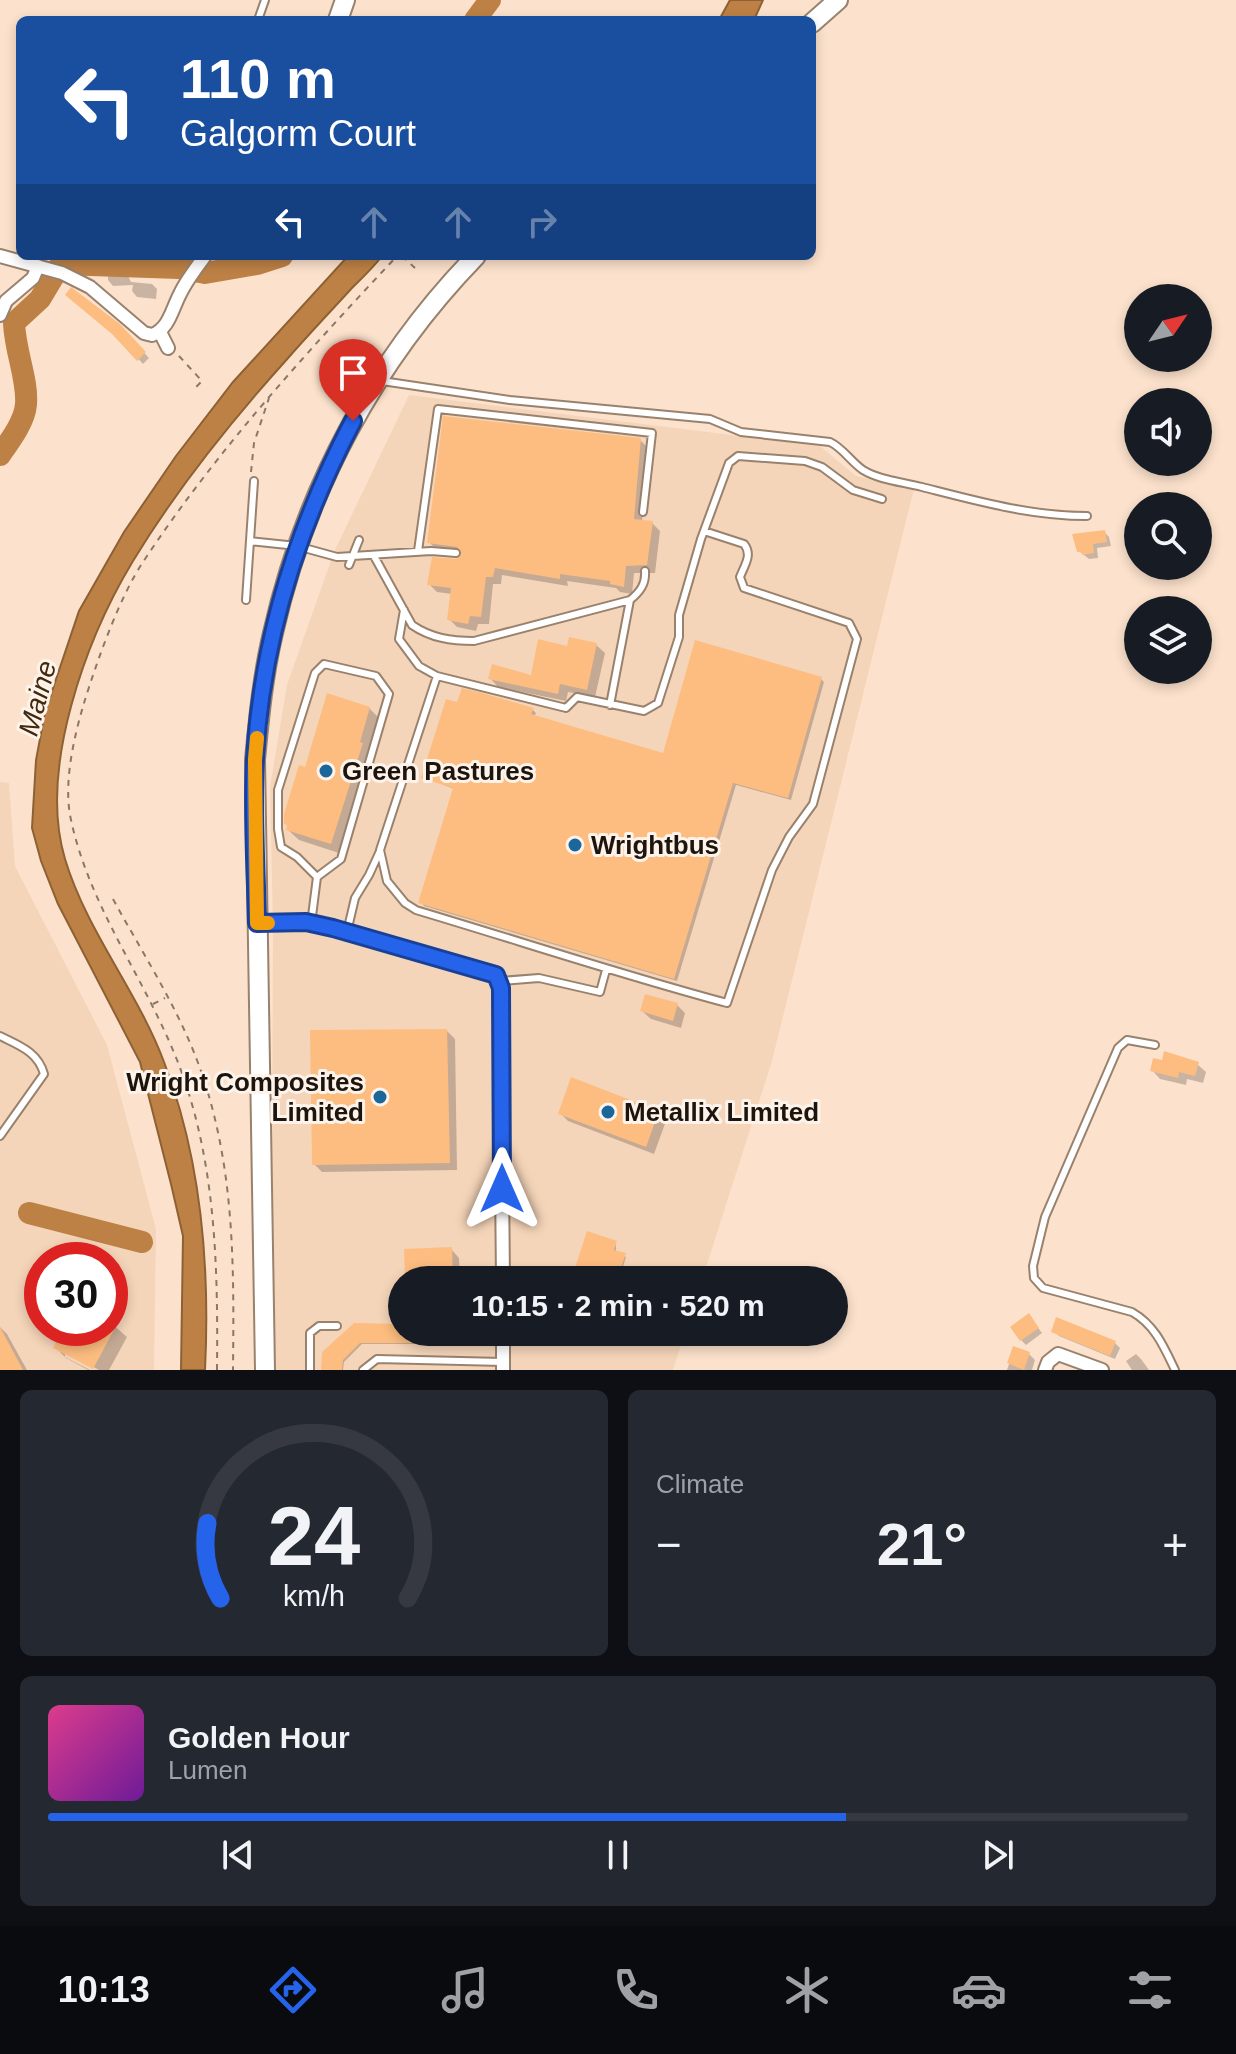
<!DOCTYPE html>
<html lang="en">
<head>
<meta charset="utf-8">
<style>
  body { margin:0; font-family:Helvetica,sans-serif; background:#242831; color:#f1f3f6; height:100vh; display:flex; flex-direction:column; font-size:30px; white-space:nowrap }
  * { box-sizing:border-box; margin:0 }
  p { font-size:26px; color:#9ea1a6 }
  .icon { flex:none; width:44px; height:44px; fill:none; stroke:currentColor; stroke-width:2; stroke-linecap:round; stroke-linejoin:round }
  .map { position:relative; height:1370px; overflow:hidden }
  .details { display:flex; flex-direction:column; gap:20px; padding:20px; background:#0d0f14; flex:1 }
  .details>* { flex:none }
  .top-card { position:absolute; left:16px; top:16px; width:800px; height:244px; border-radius:12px; box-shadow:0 4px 12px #0003; background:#1a4fa0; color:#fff; overflow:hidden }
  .needle { width:52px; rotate:55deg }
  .fabs { position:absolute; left:1124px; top:284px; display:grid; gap:16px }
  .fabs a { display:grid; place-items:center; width:88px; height:88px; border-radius:50%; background:#171b24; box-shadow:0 4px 12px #0003; font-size:40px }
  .speed { position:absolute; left:24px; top:1242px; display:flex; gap:16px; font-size:40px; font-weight:700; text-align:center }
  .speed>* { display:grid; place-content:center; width:104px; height:104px; border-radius:50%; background:#171b24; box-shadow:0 4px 12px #0003; line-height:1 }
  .speed .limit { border:12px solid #d22; background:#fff; color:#111 }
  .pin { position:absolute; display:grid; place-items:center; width:68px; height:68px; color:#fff; margin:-82px -34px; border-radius:50% 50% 50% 0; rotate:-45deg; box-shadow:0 0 8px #0007 }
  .pin .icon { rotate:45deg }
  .me { position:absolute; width:88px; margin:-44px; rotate:0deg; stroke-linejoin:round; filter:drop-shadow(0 0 6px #0008) }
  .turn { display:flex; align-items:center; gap:28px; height:168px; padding:0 32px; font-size:36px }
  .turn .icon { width:104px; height:104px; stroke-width:2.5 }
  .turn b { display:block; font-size:56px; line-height:68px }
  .lanes { display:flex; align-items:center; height:76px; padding:0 32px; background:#0003; justify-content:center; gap:40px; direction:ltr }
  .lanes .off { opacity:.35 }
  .big { font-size:60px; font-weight:600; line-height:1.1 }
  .details .card { flex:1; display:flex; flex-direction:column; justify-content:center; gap:12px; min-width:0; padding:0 28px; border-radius:12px; background:#242831 }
  .details .dial { align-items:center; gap:0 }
  .dial svg { height:208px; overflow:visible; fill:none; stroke:#363941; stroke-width:7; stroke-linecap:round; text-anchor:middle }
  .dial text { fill:#f1f3f6; stroke:none }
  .song { display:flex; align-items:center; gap:24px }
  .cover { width:96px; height:96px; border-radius:12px; background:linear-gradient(135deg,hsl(330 70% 55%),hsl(280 70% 35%)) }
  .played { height:8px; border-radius:4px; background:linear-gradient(90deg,#2563eb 70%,#363941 70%) }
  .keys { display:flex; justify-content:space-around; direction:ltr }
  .heat { display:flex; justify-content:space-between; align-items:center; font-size:44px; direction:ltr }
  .details .tiles { flex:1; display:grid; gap:20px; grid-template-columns:1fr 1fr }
  .card:last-child { grid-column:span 2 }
  .trip { position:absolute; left:388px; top:1266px; width:460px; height:80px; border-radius:40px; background:#171b24; box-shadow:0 4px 12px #0003; font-weight:600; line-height:80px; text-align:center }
  .dock { display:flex; height:128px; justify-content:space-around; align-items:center; background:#090b0e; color:#9ea1a6 }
  .dock .icon { width:56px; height:56px }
  .dock .current { color:#2563eb }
  .dock b { font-size:36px; color:#f1f3f6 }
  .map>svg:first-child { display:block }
  .built { fill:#f5d5b9; fill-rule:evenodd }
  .water { fill:#bd8145; stroke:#8d6134; stroke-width:2 }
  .shadow { fill:#0003 }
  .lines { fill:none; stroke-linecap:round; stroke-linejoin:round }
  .river { stroke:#bd8145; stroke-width:22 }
  .building { fill:#fdbd80 }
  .lane-casing { stroke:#99826d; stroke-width:10 }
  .street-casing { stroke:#99826d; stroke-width:16 }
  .secondary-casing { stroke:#99826d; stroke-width:22 }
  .path { stroke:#89786a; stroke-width:2; stroke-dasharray:6 6; stroke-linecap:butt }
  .lane { stroke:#fff; stroke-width:6 }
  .street { stroke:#fff; stroke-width:12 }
  .secondary { stroke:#fff; stroke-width:18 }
  .route-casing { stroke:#184099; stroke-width:20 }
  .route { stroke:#2563eb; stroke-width:14 }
  .slow { stroke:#f59e0b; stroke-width:14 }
  .poi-dot { fill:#1c679a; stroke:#fdf3ea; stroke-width:3 }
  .labels { text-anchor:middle; stroke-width:6; stroke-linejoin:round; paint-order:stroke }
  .poi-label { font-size:26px; font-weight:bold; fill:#1d150d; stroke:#fdf3ea; text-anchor:start }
  .water-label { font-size:28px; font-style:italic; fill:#42290e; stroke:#fdf3ea }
</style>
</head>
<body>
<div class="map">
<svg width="1236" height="1370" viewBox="0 0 1236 1370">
  <rect width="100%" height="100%" fill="#fce2cc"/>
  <!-- built -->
  <path class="built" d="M409,395l411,51 36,30 58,13 -142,572 -70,219h-300v52h283l-12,38h-402l2,-443 -3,-140 17,-102 47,-133z
    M0,782l9,1 6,83 92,179 49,184 -2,141h-154zM42,1260h68v68h-68z"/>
  <!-- water -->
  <path class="water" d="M730,0h33l-9,20h-35z
    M348,256h34c-9,12 -20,22 -30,32 -21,23 -43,46 -63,69 -56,62 -113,133 -156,204 -47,78 -95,208 -68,298 22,73 73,133 99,203 37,96 46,206 41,308h-24l2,-134 -12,-52 -31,-122 -82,-158 -17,-43 -9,-33 4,-68 9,-48 34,-101 45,-79 52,-76 57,-74z"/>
  <!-- shadow -->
  <path class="shadow" d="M126,272l5,10 21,2 5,5 -1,10 -19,-2 -5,-6 1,-6 -20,1 -5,-6v-7z
    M120,327l29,31 -6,6 -25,-27z
    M640,440l8,8 -6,74 10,1 8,8 -5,42h-21l-2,21 -12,-2 -4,-4 -49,-7 1,5 -66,-11 -1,9h-8l-4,40h-11l-2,7 -19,-4 -8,-8 3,-25 -15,-2 -8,-8 36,-30 -27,-3 -8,-8z
    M1104,532l5,5 2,9 -14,2 1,10 -9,1 -10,-8z
    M596,645l9,8 -10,44 -27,-5 -2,9 -68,-14 -8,-9 42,-1 37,-29z
    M821,679l3,3 -33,118 -55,-15 -59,196 -253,-75 -3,-4 33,-113 -30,-12 109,-67 3,3 -2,4 130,38z
    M369,708l12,12 -39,134 -43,-14 -12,-11 19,-60z
    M677,1005l8,8 -4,15 -30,-9 -9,-8z
    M447,1031l8,8 2,131 -135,2 -8,-8z
    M1197,1064l9,8 -3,11 -16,-4 -1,6 -26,-6 -8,-9z
    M560,1113h98l8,8 -12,33 -86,-33z
    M616,1243v8l10,6 -7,23h-46z
    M451,1249l8,9 1,22h-53z
    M1033,1321l9,12 -16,12 -5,-5z
    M110,1322l17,15 -18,33h-10l-34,-18v5l25,13h-2l-22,-12 -11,-11 10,-19h45z
    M402,1326v6h62l-2,12h-100l-18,18 -1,8h-20l1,-17z
    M0,1327l7,7 20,36h-27z
    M1054,1331l61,12 5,5 -5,11 -56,-23z
    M1014,1349l15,5 6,6 -3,10h-25z
    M1136,1354l5,5 8,11h-17l-6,-9z"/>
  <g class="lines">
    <!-- river -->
    <path class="river" d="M475,20l15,-20
      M0,455c10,-14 25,-34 26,-51 2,-24 -11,-53 -12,-81l26,-24 21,-35 118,4 26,5 52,-9 25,-8
      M29,1213l113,29"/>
  </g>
  <!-- building -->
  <path class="building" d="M71,287l49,37 26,28 -9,9 -25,-27 -47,-39z
    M443,416l198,22 -7,81 19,2 -6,44 -21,1 -2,21 -14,-3v-3l-50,-7v5l-65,-11 -2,9h-7l-5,40 -11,-1 -2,8 -21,-4 4,-32 -24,-3 5,-28 24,2 6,-5 -5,-7 -30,-4z
    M1105,530l2,12 -14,2 1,9 -12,2v-3h-5l-5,-18z
    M569,637l28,6 -10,47 -27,-6 -2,10 -70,-15 4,-15 39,11 7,-36 29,7z
    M695,640l127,37 -34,121 -55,-15 -59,196 -256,-76 35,-115 -32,-10 25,-79 11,3 5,-14 20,5 52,15 -3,6 132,39z
    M327,693l43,14 -10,35 3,1 -32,101 -45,-14 1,-5 -3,-1v-10l15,-49 6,2z
    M645,994l33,9 -5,18 -33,-10z
    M447,1029l3,134 -138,2 -2,-135z
    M1164,1051l35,11 -4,14 -16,-4 -1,6 -28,-7 3,-13 9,2z
    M571,1077l88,34 -13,36 -88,-33z
    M587,1231l30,10 -3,9 12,3 -9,27h-46z
    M452,1247l1,33h-48l-1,-31z
    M1029,1313l10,15 -19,13 -10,-14z
    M1056,1317l60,24 -6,15 -59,-24z
    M354,1323l48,1v8h60l-1,11h-101l-17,17 -1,10h-21l1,-18z
    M0,1327l23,43h-23z
    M63,1328h52l-22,41 -40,-21z
    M1013,1346l17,6 -6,18 -17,-7z"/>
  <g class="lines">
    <!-- lane casing -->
    <g class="lane-casing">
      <path id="lane" d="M258,20l7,-20
        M382,381l128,19 200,19 31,13 89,10c13,6 21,20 33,28 16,10 40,12 59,17 55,14 108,29 165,29
        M250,541l47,5 40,11 94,-6 25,2
        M418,551l20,-142 214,24 -9,79
        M374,556l38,69c19,13 39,16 62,16l156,-41c10,-8 16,-16 15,-29
        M349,565l10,-25
        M246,600l8,-119
        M404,610l-5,29 20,27 18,10 129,32 11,-11 67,14 14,-8 21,-66v-22l22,-76 28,-76 9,-7 67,5 17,6 31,23 29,9
        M437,676l-57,174 7,31 18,22 11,7c104,31 206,65 311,93l45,-133 17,-33 24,-33 44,-165 -8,-16 -105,-35 -4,-11c4,-11 13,-22 4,-33l-40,-13
        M610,705l20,-105
        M311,924l6,-47 24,-18 48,-165 -13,-18 -52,-12 -9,9 -37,117v39l3,18 16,10 20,20
        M347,932l8,-34 14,-23 11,-24
        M500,981l39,-3 61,14 6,-22
        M0,1036c20,10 38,16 44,38l-44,62
        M1155,1045l-28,-5 -9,8 -73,169 -12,49 1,12 9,10 89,24c23,13 32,35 43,58
        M310,1370v-37l9,-7h18
        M363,1370l14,-11 126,3"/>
    </g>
    <!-- street casing -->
    <g class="street-casing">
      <path id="street" d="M0,256l62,17 28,14 54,46 8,2c17,-6 20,-26 28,-41 6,-13 16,-26 25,-38
        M0,315l6,-14 27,-23 5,-12
        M160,332l8,16
        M257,923l49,-1 27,6 159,45 8,7 3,300
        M503,1332v38
        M1045,1370l3,-8 10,-8 44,16"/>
    </g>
    <!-- secondary casing -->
    <g class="secondary-casing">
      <path id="secondary" d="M338,20l7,-20
        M812,23l26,-23
        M265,1370l-10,-610c4,-43 8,-85 18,-127 32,-142 101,-272 203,-377"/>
    </g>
    <!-- path -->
    <path class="path" d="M402,256l13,12
      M179,356l23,25 -7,7
      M251,472l3,-29 15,-45
      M113,899c31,57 68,113 89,175 33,97 32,195 31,296
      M153,1004l12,-6
      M217,1370c1,-106 -1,-215 -42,-315 -33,-81 -88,-153 -105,-240 -6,-35 4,-78 14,-112 13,-42 36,-108 61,-144 73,-110 162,-207 252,-303"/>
    <!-- lane -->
    <use href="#lane" class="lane"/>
    <!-- street -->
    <use href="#street" class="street"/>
    <!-- secondary -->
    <use href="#secondary" class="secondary"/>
  </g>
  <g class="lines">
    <!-- route casing -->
    <g class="route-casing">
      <path id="route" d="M353,421c-55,105 -91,219 -98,337 -3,55 1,111 2,165l49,-1 27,6 163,47 5,13 1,201"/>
    </g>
    <!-- route -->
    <use href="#route" class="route"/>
    <!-- slow -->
    <path class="slow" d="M257,738l-2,22 2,163h11"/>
  </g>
  <!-- markers -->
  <g class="poi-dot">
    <circle cx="326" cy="771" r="8"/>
    <circle cx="575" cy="845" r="8"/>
    <circle cx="380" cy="1097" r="8"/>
    <circle cx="608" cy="1112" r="8"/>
  </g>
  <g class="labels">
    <!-- poi labels -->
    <g class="poi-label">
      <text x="342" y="780">Green Pastures</text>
      <text x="591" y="854">Wrightbus</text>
      <text x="364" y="1091" text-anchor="end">Wright Composites<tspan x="364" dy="30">Limited</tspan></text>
      <text x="624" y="1121">Metallix Limited</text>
    </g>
    <!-- water labels -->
    <g class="water-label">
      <text transform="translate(37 698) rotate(-75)" y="10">Maine</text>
    </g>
  </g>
</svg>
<div class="fabs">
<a><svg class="needle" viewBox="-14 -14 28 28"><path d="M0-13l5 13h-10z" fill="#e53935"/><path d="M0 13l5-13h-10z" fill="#9ea1a6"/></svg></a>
<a><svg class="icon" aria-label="sound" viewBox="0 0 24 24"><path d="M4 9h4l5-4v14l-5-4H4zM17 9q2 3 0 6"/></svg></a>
<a><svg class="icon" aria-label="search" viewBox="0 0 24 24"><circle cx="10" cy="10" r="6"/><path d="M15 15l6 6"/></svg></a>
<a><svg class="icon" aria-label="layers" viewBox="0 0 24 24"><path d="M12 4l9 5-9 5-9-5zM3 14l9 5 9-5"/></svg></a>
</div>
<div class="speed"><div class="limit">30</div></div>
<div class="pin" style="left:353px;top:421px;background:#d93025"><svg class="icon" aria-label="arrive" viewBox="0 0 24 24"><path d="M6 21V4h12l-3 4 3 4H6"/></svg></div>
<svg class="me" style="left:502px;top:1189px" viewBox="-20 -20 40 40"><path d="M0-17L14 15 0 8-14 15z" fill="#2563eb" stroke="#fff" stroke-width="4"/></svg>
<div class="trip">10:15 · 2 min · 520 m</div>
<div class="top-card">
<div class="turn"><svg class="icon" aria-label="left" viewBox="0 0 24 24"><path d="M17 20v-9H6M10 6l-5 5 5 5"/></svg><div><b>110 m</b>Galgorm Court</div></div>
<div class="lanes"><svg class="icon" aria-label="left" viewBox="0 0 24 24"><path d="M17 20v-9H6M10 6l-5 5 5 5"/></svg><svg class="icon off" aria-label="ahead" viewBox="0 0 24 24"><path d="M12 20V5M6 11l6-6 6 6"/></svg><svg class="icon off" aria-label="ahead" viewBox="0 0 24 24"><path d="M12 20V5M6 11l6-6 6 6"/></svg><svg class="icon off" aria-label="right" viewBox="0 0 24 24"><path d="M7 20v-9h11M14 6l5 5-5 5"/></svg></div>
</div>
</div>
<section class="details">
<div class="tiles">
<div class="card dial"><svg viewBox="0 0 100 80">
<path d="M14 69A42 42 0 1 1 86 69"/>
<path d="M14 69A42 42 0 0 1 9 40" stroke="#2563eb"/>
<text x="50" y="56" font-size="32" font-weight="700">24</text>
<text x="50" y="72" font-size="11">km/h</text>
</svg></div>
<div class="card"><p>Climate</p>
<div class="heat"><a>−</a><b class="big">21°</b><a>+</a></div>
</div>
<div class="card">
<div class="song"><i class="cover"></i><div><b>Golden Hour</b><p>Lumen</p></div></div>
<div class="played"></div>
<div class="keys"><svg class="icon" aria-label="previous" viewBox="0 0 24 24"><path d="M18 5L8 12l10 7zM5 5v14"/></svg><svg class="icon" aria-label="pause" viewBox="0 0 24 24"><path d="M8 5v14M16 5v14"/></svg><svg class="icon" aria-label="next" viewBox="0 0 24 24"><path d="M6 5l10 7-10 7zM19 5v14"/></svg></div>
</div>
</div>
</section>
<nav class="dock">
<b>10:13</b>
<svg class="icon current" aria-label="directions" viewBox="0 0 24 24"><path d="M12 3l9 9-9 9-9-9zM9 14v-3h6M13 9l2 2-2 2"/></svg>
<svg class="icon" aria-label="music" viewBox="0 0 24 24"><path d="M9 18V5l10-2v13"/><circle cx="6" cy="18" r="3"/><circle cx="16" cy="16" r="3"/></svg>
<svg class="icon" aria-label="phone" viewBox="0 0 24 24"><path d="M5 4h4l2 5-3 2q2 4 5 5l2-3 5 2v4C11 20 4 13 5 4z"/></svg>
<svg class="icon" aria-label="climate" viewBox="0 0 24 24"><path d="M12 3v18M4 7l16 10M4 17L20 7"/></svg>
<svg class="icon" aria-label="car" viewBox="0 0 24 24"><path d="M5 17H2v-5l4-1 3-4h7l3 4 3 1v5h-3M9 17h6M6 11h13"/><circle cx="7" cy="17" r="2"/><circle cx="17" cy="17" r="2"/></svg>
<svg class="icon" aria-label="filters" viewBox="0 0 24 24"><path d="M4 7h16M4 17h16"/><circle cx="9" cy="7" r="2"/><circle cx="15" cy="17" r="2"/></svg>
</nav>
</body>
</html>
